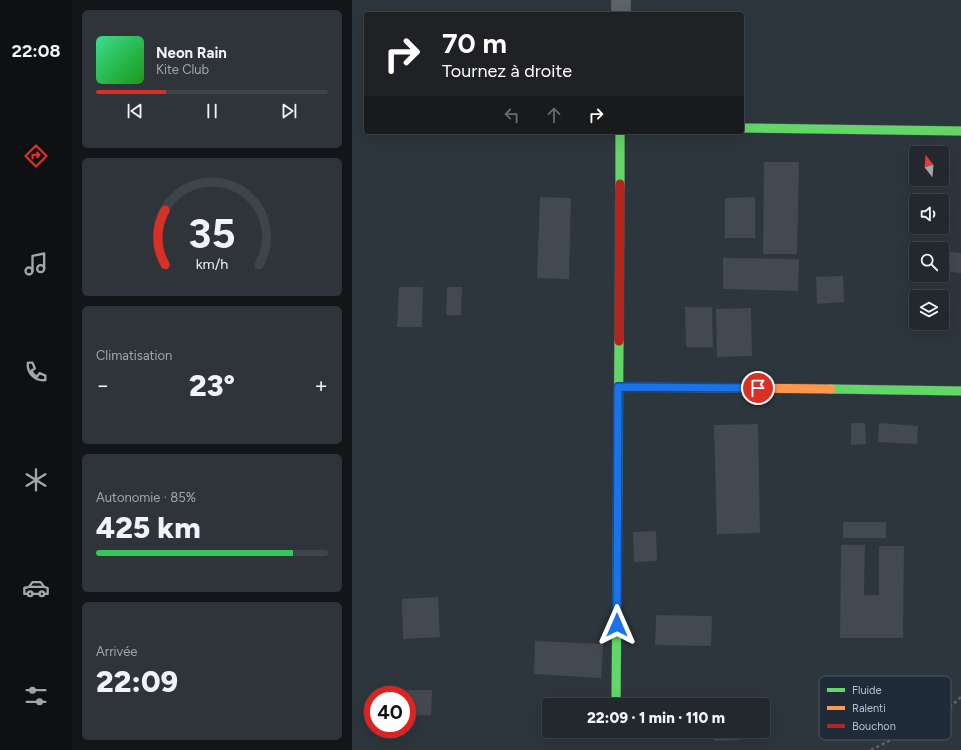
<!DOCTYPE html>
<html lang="fr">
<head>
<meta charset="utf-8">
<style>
  body { margin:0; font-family:Figtree,sans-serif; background:#2e343a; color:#f1f3f6; height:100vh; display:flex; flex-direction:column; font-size:15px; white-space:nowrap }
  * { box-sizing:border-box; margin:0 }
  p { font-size:13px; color:#a2a6aa }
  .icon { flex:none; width:22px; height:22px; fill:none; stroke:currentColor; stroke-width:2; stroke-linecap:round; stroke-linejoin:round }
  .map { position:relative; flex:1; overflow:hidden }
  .details { display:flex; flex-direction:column; gap:10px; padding:10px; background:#131619; width:280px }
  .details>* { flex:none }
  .top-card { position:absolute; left:12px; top:12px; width:380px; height:122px; border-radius:4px; box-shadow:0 4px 16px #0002,0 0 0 1px #3f444a; background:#202124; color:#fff; overflow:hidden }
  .needle { width:26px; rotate:343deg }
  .controls { position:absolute; left:557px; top:146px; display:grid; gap:8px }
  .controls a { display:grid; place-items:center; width:40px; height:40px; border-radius:4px; background:#22282e; box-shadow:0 4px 16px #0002,0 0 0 1px #3f444a; font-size:20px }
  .speed { position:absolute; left:12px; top:686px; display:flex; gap:8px; font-size:20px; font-weight:700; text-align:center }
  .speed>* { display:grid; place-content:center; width:52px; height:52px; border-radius:50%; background:#22282e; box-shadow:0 4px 16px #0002,0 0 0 1px #3f444a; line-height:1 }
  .speed .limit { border:6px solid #d22; background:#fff; color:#111 }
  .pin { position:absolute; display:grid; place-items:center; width:34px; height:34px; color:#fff; margin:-17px; border:2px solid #fff; border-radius:50%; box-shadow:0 1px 4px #0007 }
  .me { position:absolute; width:44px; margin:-22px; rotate:0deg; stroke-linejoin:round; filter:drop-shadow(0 0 3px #0008) }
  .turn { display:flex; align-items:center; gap:14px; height:84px; padding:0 12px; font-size:18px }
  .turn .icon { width:52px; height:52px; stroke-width:2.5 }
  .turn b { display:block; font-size:28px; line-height:34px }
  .lanes { display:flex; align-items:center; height:38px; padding:0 12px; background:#0003; justify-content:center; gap:20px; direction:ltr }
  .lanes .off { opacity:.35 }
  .big { font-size:30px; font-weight:800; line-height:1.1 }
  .details .card { flex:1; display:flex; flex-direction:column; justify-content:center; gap:6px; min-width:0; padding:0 14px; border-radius:6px; background:#2e343a }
  .details .dial { align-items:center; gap:0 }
  .dial svg { height:104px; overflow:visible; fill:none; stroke:#3f444a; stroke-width:7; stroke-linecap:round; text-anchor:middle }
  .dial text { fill:#f1f3f6; stroke:none }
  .song { display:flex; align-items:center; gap:12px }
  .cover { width:48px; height:48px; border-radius:6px; background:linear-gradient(135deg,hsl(150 70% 55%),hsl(120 70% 35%)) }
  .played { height:4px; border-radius:2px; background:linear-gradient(90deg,#d93025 30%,#3f444a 30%) }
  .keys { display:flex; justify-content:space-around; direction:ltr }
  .heat { display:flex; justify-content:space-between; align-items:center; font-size:22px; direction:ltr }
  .charge { height:6px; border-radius:3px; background:linear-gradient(90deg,#34c759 85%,#3f444a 0) }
  .trip { position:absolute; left:190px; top:698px; width:228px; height:40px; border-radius:4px; background:#22282e; box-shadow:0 4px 16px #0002,0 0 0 1px #3f444a; font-weight:800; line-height:40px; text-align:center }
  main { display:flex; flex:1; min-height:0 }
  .menu { display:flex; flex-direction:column; width:72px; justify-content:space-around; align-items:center; background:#0e1012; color:#a2a6aa }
  .menu .icon { width:28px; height:28px }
  .menu .on { color:#d93025 }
  .menu b { font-size:18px; color:#f1f3f6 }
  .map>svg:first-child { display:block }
  .building { fill:#424951 }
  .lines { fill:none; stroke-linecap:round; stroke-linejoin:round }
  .street-casing { stroke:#4b515a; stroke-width:20 }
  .fast-casing { stroke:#4b515a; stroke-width:10 }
  .slow-casing { stroke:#4b515a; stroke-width:10 }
  .jam-casing { stroke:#4b515a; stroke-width:10 }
  .path { stroke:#60676c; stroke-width:2.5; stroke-dasharray:3 3; stroke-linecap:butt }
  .street { stroke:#5e636a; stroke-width:19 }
  .fast { stroke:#63d668; stroke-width:9 }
  .slow { stroke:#ff974d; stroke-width:9 }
  .jam { stroke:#b3261e; stroke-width:9 }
  .route-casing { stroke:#114b97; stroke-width:10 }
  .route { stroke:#1a73e8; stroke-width:7 }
  .key { fill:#1f2b39; stroke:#4d5865; stroke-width:1 }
  .key-label { font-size:11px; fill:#b8c1cd }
</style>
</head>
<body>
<main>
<nav class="menu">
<b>22:08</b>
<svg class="icon on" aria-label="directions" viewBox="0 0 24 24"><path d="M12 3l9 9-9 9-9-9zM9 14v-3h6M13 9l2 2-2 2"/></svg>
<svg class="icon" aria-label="music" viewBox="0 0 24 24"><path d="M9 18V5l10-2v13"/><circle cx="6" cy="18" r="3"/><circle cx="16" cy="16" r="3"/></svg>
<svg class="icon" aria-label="phone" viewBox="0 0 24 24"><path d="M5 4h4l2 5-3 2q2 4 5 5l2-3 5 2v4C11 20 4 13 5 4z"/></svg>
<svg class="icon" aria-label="climate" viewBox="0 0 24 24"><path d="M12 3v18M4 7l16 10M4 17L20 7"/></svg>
<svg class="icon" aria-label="car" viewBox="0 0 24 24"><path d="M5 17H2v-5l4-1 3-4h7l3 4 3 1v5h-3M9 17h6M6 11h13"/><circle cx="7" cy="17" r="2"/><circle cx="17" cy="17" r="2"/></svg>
<svg class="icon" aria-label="filters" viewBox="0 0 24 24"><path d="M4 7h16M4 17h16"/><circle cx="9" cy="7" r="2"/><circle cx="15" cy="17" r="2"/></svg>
</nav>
<section class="details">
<div class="card">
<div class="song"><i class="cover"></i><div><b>Neon Rain</b><p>Kite Club</p></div></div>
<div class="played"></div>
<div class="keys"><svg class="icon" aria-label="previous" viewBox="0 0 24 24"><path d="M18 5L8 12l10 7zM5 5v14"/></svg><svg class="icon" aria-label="pause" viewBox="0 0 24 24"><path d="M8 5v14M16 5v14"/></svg><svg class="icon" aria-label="next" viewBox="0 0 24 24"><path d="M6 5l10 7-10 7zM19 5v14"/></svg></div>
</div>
<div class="card dial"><svg viewBox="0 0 100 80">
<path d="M14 69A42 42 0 1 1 86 69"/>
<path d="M14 69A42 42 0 0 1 14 27" stroke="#d93025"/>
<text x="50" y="56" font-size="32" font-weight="700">35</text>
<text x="50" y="72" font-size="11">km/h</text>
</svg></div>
<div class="card"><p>Climatisation</p>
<div class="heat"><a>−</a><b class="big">23°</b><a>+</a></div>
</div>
<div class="card"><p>Autonomie · 85%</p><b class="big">425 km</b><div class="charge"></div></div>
<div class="card"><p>Arrivée</p><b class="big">22:09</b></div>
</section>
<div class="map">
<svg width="609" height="750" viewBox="0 0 609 750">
  <rect width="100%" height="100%" fill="#2d353d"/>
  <!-- building -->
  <path class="building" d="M412,162h35l-2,92h-34z
    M188,197l31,1 -2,81 -32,-1z
    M403,197v41h-30v-40z
    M590,251l19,2v20l-19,-2z
    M371,258l76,1 -1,32 -75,-2z
    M491,276l1,26 -27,2 -1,-27z
    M47,287h24l-1,40h-25z
    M95,287h15l-1,28h-15z
    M333,307h27l1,40h-27z
    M399,308l1,48 -35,1 -1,-48z
    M499,423h14l1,21 -15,1z
    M527,423l39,3 -1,18 -39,-2z
    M406,424l2,109 -43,1 -3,-109z
    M491,522h43v16h-43z
    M304,531l1,30 -23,1 -1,-30z
    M489,545h24l-1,50h15v-49h25l-1,92h-63z
    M86,597l2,40 -37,2 -1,-40z
    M304,615l56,1 -1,30 -56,-1z
    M183,641l68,3 -2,34 -67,-4z
    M37,690h43l-1,25h-24v-20h-18z
    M362,699h27v6h-27z
    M362,731h27v9l-27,1z"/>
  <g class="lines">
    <!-- street casing -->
    <g class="street-casing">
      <path id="street" d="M269,14v-14"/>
    </g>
    <!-- fast casing -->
    <g class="fast-casing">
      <path id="fast" d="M390,128l219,3
        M268,184v-52
        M479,389l130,2
        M264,705l3,-364"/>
    </g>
    <!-- slow casing -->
    <g class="slow-casing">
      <path id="slow" d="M266,387l213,2"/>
    </g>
    <!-- jam casing -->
    <g class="jam-casing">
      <path id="jam" d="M267,341l1,-157"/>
    </g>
    <!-- path -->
    <path class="path" d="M519,750l71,-36 19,-17"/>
    <!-- street -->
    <use href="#street" class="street"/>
    <!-- fast -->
    <use href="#fast" class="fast"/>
    <!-- slow -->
    <use href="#slow" class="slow"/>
    <!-- jam -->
    <use href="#jam" class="jam"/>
  </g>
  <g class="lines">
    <!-- route casing -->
    <g class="route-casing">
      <path id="route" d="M265,625l1,-238 140,1"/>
    </g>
    <!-- route -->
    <use href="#route" class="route"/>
  </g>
  <!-- legend -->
  <rect x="467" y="676" width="132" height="64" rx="6" class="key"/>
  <rect x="475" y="688" width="18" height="4" fill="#63d668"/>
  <rect x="475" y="706" width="18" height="4" fill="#ff974d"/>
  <rect x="475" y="724" width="18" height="4" fill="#b3261e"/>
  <g class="key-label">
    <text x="500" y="694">Fluide</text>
    <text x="500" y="712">Ralenti</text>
    <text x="500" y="730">Bouchon</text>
  </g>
</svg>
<div class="controls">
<a><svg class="needle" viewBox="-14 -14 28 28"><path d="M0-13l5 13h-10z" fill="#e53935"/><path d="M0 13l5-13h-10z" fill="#a2a6aa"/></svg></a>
<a><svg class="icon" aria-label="sound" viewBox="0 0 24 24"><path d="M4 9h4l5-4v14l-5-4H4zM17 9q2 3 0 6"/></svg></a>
<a><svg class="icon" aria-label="search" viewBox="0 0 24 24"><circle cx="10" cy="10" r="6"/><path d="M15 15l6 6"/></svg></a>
<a><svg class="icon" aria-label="layers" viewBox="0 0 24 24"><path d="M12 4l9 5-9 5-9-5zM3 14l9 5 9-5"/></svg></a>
</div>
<div class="speed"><div class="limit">40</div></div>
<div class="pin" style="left:406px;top:388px;background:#d93025"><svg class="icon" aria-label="arrive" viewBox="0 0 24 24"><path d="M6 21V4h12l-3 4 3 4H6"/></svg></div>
<svg class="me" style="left:265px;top:625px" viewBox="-20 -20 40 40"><path d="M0-17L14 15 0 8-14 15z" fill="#1a73e8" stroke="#fff" stroke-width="4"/></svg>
<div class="trip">22:09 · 1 min · 110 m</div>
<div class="top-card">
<div class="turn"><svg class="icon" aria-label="right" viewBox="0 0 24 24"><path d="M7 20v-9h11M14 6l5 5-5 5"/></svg><div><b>70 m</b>Tournez à droite</div></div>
<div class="lanes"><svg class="icon off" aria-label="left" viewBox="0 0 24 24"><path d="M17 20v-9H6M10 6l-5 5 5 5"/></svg><svg class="icon off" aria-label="ahead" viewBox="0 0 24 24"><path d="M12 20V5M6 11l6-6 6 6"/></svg><svg class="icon" aria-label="right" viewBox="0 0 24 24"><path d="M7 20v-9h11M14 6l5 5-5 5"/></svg></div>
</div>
</div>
</main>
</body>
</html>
